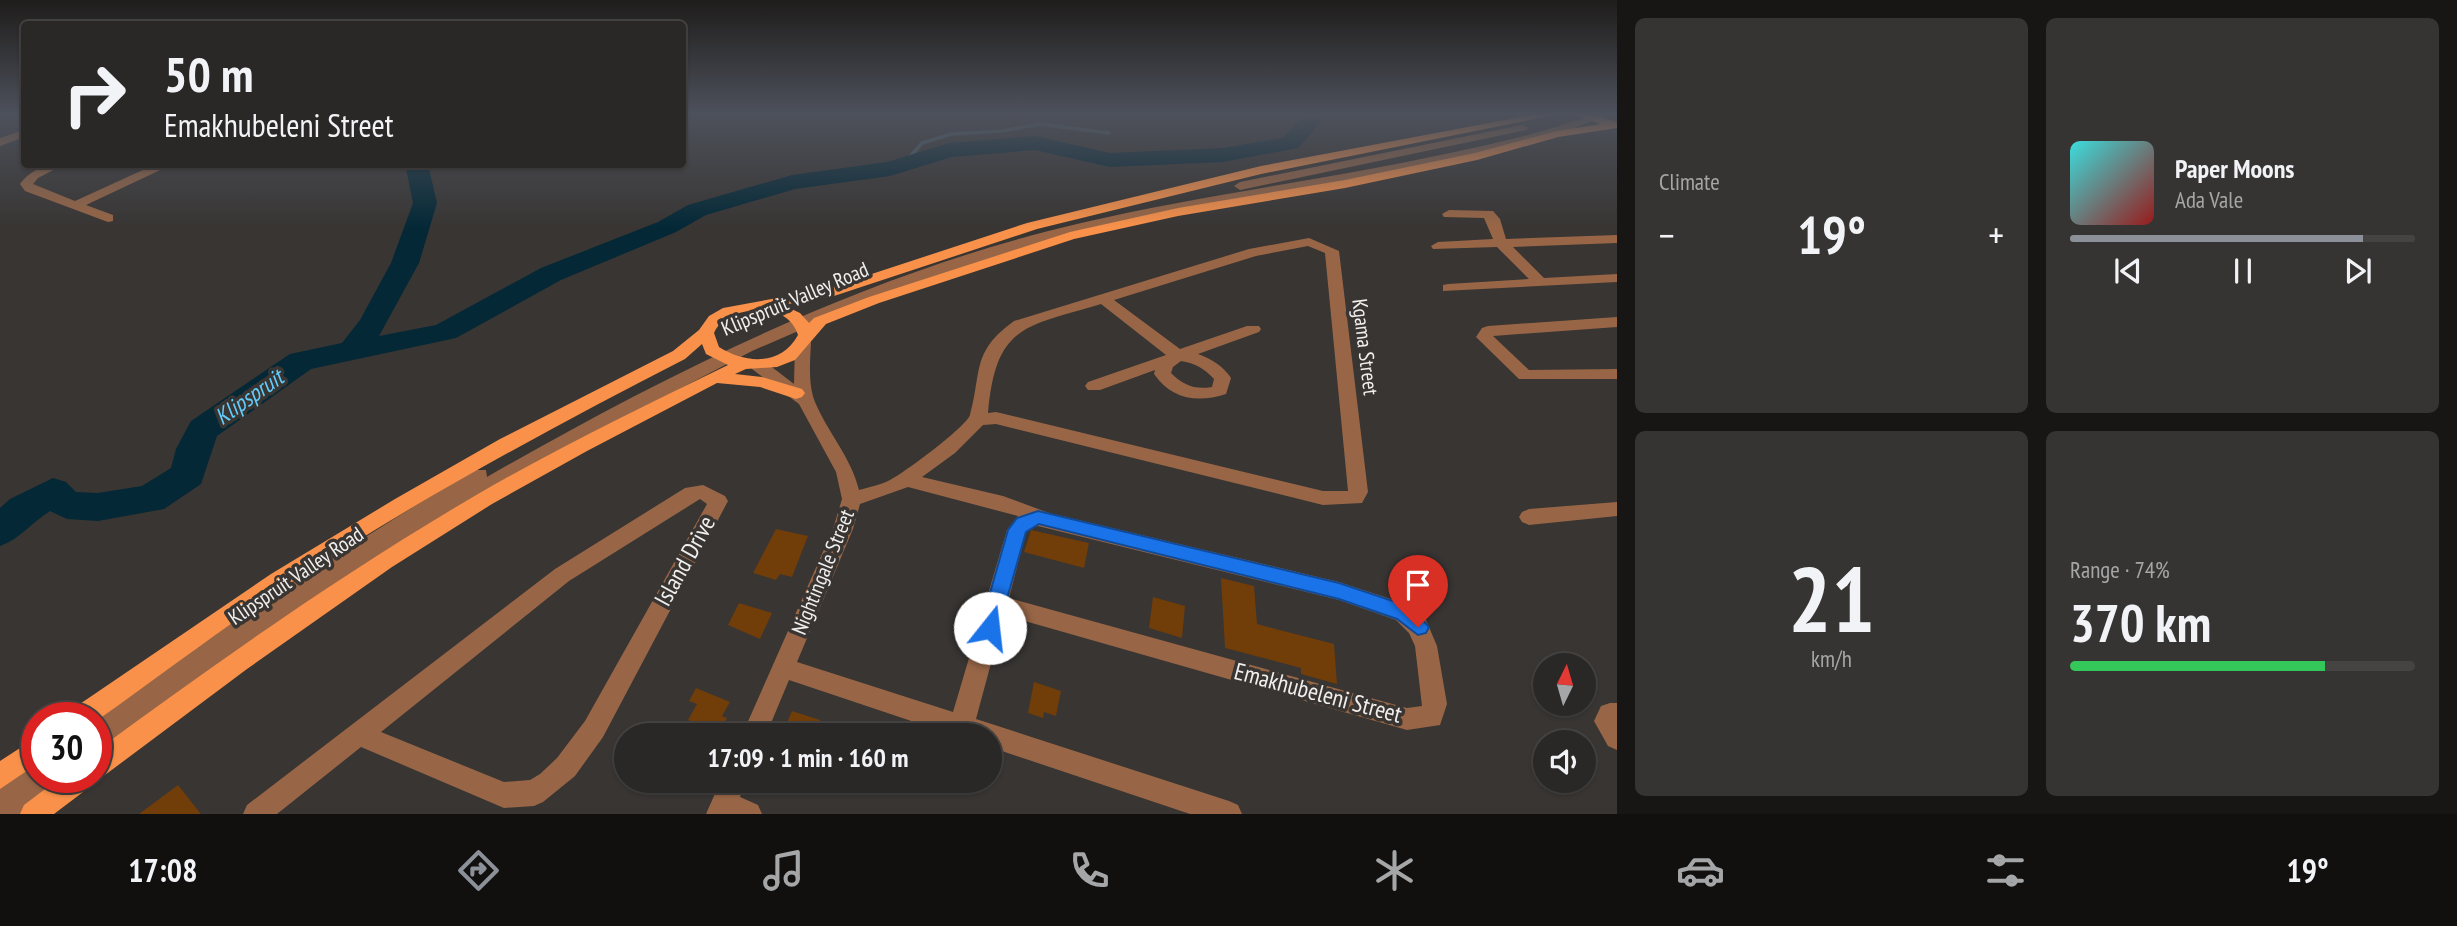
<!DOCTYPE html>
<html lang="en">
<head>
<meta charset="utf-8">
<style>
  body { margin:0; font-family:"PT Sans Narrow",sans-serif; background:#363432; color:#f1f3f6; height:100vh; display:flex; flex-direction:column; font-size:26px; white-space:nowrap }
  * { box-sizing:border-box; margin:0 }
  p { font-size:23px; color:#a5a6a7 }
  .icon { flex:none; width:38px; height:38px; fill:none; stroke:currentColor; stroke-width:2; stroke-linecap:round; stroke-linejoin:round }
  .map { position:relative; flex:1; overflow:hidden }
  .drawer { display:flex; flex-direction:column; gap:18px; padding:18px; background:#171615; width:840px }
  .drawer>* { flex:none }
  .banner { position:absolute; left:21px; top:21px; width:665px; height:147px; border-radius:7px; box-shadow:0 2px 5px #0004,0 0 0 2px #464443; background:#2a2826; color:#f1f3f6; overflow:hidden }
  .needle { width:46px; rotate:5deg }
  .fabs { position:absolute; left:1533px; top:653px; display:grid; gap:14px }
  .fabs a { display:grid; place-items:center; width:63px; height:63px; border-radius:50%; background:#2a2826; box-shadow:0 2px 5px #0004,0 0 0 2px #464443; font-size:35px }
  .speed { position:absolute; left:21px; top:702px; display:flex; gap:14px; font-size:35px; font-weight:700; text-align:center }
  .speed>* { display:grid; place-content:center; width:91px; height:91px; border-radius:50%; background:#2a2826; box-shadow:0 2px 5px #0004,0 0 0 2px #464443; line-height:1 }
  .speed .limit { border:10px solid #d22; background:#fff; color:#111 }
  .pin { position:absolute; display:grid; place-items:center; width:60px; height:60px; color:#fff; margin:-72px -30px; border-radius:50% 50% 50% 0; rotate:-45deg; box-shadow:0 0 7px #0007 }
  .pin .icon { rotate:45deg }
  .me { position:absolute; width:77px; margin:-38px; rotate:16deg; stroke-linejoin:round; filter:drop-shadow(0 0 5px #0008) }
  .turn { display:flex; align-items:center; gap:24px; height:147px; padding:0 28px; font-size:32px }
  .turn .icon { width:91px; height:91px; stroke-width:2.5 }
  .turn b { display:block; font-size:49px; line-height:60px }
  .big { font-size:52px; font-weight:700; line-height:1.1 }
  .drawer .card { flex:1; display:flex; flex-direction:column; justify-content:center; gap:10px; min-width:0; padding:0 24px; border-radius:10px; background:#363432 }
  .drawer .dial { align-items:center; gap:0 }
  .dial b { font-size:91px; line-height:1 }
  .song { display:flex; align-items:center; gap:21px }
  .cover { width:84px; height:84px; border-radius:10px; background:linear-gradient(135deg,hsl(180 70% 55%),hsl(0 70% 35%)) }
  .played { height:7px; border-radius:4px; background:linear-gradient(90deg,#8c9099 85%,#464443 85%) }
  .keys { display:flex; justify-content:space-around; direction:ltr }
  .heat { display:flex; justify-content:space-between; align-items:center; font-size:38px; direction:ltr }
  .charge { height:10px; border-radius:5px; background:linear-gradient(90deg,#34c759 74%,#464443 0) }
  .drawer .tiles { flex:1; display:grid; gap:18px; grid-template-columns:repeat(2,1fr) }
  .trip { position:absolute; left:614px; top:723px; width:388px; height:70px; border-radius:35px; background:#2a2826; box-shadow:0 2px 5px #0004,0 0 0 2px #464443; font-weight:700; line-height:70px; text-align:center }
  .tabs { display:flex; height:112px; justify-content:space-around; align-items:center; background:#11100f; color:#a5a6a7 }
  .tabs .icon { width:49px; height:49px }
  .tabs .current { color:#8c9099 }
  .tabs b { font-size:32px; color:#f1f3f6 }
  main { display:flex; flex:1; min-height:0 }
  .map>svg:first-child { display:block }
  .lines { fill:none; stroke-linecap:round; stroke-linejoin:round }
  .stream { stroke:#4b646d; stroke-width:3.5 }
  .river { fill:#042836; fill-rule:evenodd }
  .building { fill:#713d09 }
  .minor { fill:#986646; fill-rule:evenodd }
  .major { fill:#f9914a; fill-rule:evenodd }
  .route { fill:#1a73e8; stroke:#114b97; stroke-width:2 }
  .labels { text-anchor:middle; stroke-width:7; stroke-linejoin:round; paint-order:stroke }
  .street-label { font-size:21px; fill:#f1efee; stroke:#383533 }
  .water-label { font-size:23px; font-style:italic; fill:#62cdfc; stroke:#383533 }
  .near-street-label { font-size:24px; fill:#f1efee; stroke:#383533 }
</style>
</head>
<body>
<main>
<div class="map">
<svg width="1617" height="814" viewBox="0 0 1617 814">
  <rect width="100%" height="100%" fill="#383533"/>
  <g class="lines">
    <!-- stream -->
    <path class="stream" d="M902,166l20,-23 29,-9 51,-3 38,-7 69,9"/>
    <!-- river -->
    <path class="river" d="M1305,114h23l-30,34 -75,14 -113,5 -75,-17 -83,7 -62,19 -95,13 -89,26 -30,17 -115,48 -105,58 -145,31 -94,67 -16,48 -37,25 -66,12 -31,-2 -17,-8c-18,11 -30,28 -50,35v-38l10,-9 43,-21 13,4 10,10 22,1 44,-7 29,-18 5,-19 15,-28 99,-67 52,-11 18,-23 31,-57 22,-60 -8,-39h23l9,39 -18,60 -40,73 57,-11 105,-57 117,-46 30,-17 104,-30 95,-13 62,-19 86,-7 75,17 113,-5 60,-10z"/>
  </g>
  <!-- building -->
  <path class="building" d="M776,529l32,7 -16,41 -12,-3 -4,6 -23,-7z
    M1031,530l58,13 -5,25 -60,-16z
    M1221,578l33,8 3,38 77,20 3,40 -36,-10v-6l-76,-20z
    M1153,597l32,9 -3,32 -33,-10z
    M739,603l33,10 -12,26 -32,-14z
    M1034,682l27,9 -5,25 -12,-4 -1,6 -15,-5z
    M696,688l34,14 -8,14 5,2 -8,15 -31,-13 9,-16 -8,-3z
    M792,711l28,9 -6,15 -28,-10z
    M178,785l23,29h-62z"/>
  <g class="lines">
    <!-- minor -->
    <path class="minor" d="M1593,114h16l-39,16 -81,21 -141,31 -268,50 -132,40 -99,37 -97,42 -188,98 -180,111 -288,197v-39h-7l125,-86 258,-162h14l1,7c186,-107 384,-205 594,-254 121,-28 244,-43 364,-69 50,-11 100,-21 148,-40z
      M1522,125l6,3 -2,2 -286,60 -6,-4 6,-4z
      M24,130v7l-24,9v-8z
      M48,164h17l-27,14 -5,6 42,17 81,-37h17l-87,41 27,10v6l-5,1 -83,-31 -5,-7c8,-11 16,-14 28,-20z
      M1449,210l44,1 7,8 6,20 111,-4v8l-104,4 31,31 73,-4v8l-174,9v-6l5,-1 81,-5 -32,-32 -64,2 -2,-3 7,-4 55,-3 -9,-21 -40,-1 -2,-3z
      M1309,238l30,13 29,241 -6,11 -39,2 -327,-81 -13,1 -28,28 -33,24 81,19 46,17 290,69 73,24 14,14 11,26 10,58 -7,21 -33,5 -403,-115 -28,104 253,82 9,4 4,9h-52l-200,-67v-12h-37l-164,-55 -23,55h-24l91,-206 9,-30 -6,-27 -37,-68 -47,-35 -2,-4 2,-4h12l30,23 1,-41 2,-4h12l2,4c-1,19 -3,41 4,59 13,31 36,55 44,88 10,-3 22,-5 31,-10 14,-7 76,-53 80,-65 12,-43 1,-63 44,-94l235,-72zM1308,246l17,7 23,238h-25l-327,-79 -8,1c8,-89 37,-86 113,-109l65,51 -78,27 -3,4 3,4h12l55,-20 -1,4c18,26 44,29 72,20l5,-16c-8,-12 -19,-19 -33,-24l61,-22 2,-3 -2,-3h-12l-67,23 -66,-49 142,-44zM1181,361c14,2 24,8 33,18l-2,8c-17,3 -29,-2 -41,-14l2,-6zM908,487l110,29 -11,14 -54,182 -156,-50 56,-133 7,-25zM1038,526l301,74 57,20 13,13 6,13 7,60 -15,2 -398,-110 17,-66 4,-4z
      M1617,317v10l-124,9 36,34 88,-1v10h-98l-43,-42 6,-9 6,-2z
      M703,485l22,11 3,5 -125,236 -28,39 -32,26 -9,4 -30,2 -143,-61 -84,67h-34l4,-9 308,-236 130,-81zM700,499l7,5 -122,217 -28,37 -17,16 -10,6 -26,2 -123,-50 188,-151z
      M1617,502v14l-88,9 -7,-3 -3,-5 3,-5 7,-3z
      M1610,703h7v47l-9,-4 -14,-25 7,-15z
      M37,760v17h30l-4,9 -37,28h-26v-29z
      M721,780h26l-7,17 18,8 4,9h-56z"/>
    <!-- major -->
    <path class="major" d="M1536,114h23l-298,60 -224,55 -203,67 -51,9 17,8 9,10 5,-5 55,-21 201,-65 108,-24 167,-28 130,-27 82,-22 44,-7 -29,-10h18l27,8v6l-59,9 -81,23 -132,28 -167,28 -104,23 -195,64 -53,21 -31,36 -18,7 -31,2 -11,5 27,3 40,12 3,4 -3,4 -6,2 -36,-12 -43,-4 -130,68 -95,53 -100,63 -145,102 -142,106 -10,3 -4,8 -37,28h-34l4,-9 37,-28h35v-26c124,-91 250,-180 382,-257 81,-47 166,-88 250,-129l-22,-11 -4,-10 -17,15c-136,70 -270,142 -397,226 -66,43 -128,91 -192,136v-3h-28l3,-8 200,-136 124,-75 105,-60 173,-88 26,-21 10,-14 14,-8 103,-19 201,-66 234,-57zM761,310c17,2 31,7 37,25 -17,31 -52,29 -79,12l-5,-14c9,-19 28,-22 47,-23z
      M37,737v27l-37,25v-28z"/>
  </g>
  <!-- sky -->
  <linearGradient id="sky" x2="0" y2="1"><stop stop-color="#1f1d1c"/><stop offset="0.5" stop-color="#4d515b"/><stop offset="1" stop-color="#4d515b" stop-opacity="0"/></linearGradient>
  <rect width="1617" height="228" fill="url(#sky)"/>
  <!-- route -->
  <path class="route" d="M1038,511l301,72 72,24 18,20 -3,6 -8,2 -21,-16 -58,-20 -300,-75 -13,8 -29,102 -7,2 -7,-2 -3,-6 28,-98 9,-12z"/>
  <g class="labels">
    <!-- street labels -->
    <g class="street-label">
      <text transform="translate(795 299) rotate(-23)" y="7">Klipspruit Valley Road</text>
      <text transform="translate(1365 347) rotate(83)" y="7">Kgama Street</text>
      <text transform="translate(823 572) rotate(-68)" y="7">Nightingale Street</text>
      <text transform="translate(296 576) rotate(-34)" y="7">Klipspruit Valley Road</text>
    </g>
    <!-- water labels -->
    <g class="water-label">
      <text transform="translate(249 397) rotate(-35)" y="8">Klipspruit</text>
    </g>
    <!-- near-street labels -->
    <g class="near-street-label">
      <text transform="translate(685 561) rotate(-61)" y="8">Island Drive</text>
      <text transform="translate(1318 693) rotate(15)" y="8">Emakhubeleni Street</text>
    </g>
  </g>
</svg>
<div class="fabs">
<a><svg class="needle" viewBox="-14 -14 28 28"><path d="M0-13l5 13h-10z" fill="#e53935"/><path d="M0 13l5-13h-10z" fill="#a5a6a7"/></svg></a>
<a><svg class="icon" aria-label="sound" viewBox="0 0 24 24"><path d="M4 9h4l5-4v14l-5-4H4zM17 9q2 3 0 6"/></svg></a>
</div>
<div class="speed"><div class="limit">30</div></div>
<div class="pin" style="left:1418px;top:627px;background:#d93025"><svg class="icon" aria-label="arrive" viewBox="0 0 24 24"><path d="M6 21V4h12l-3 4 3 4H6"/></svg></div>
<svg class="me" style="left:990px;top:628px" viewBox="-20 -20 40 40"><circle r="19" fill="#fff"/><path d="M0-13L10 11 0 6-10 11z" fill="#1a73e8"/></svg>
<div class="trip">17:09 · 1 min · 160 m</div>
<div class="banner">
<div class="turn"><svg class="icon" aria-label="right" viewBox="0 0 24 24"><path d="M7 20v-9h11M14 6l5 5-5 5"/></svg><div><b>50 m</b>Emakhubeleni Street</div></div>
</div>
</div>
<section class="drawer">
<div class="tiles">
<div class="card"><p>Climate</p>
<div class="heat"><a>−</a><b class="big">19°</b><a>+</a></div>
</div>
<div class="card">
<div class="song"><i class="cover"></i><div><b>Paper Moons</b><p>Ada Vale</p></div></div>
<div class="played"></div>
<div class="keys"><svg class="icon" aria-label="previous" viewBox="0 0 24 24"><path d="M18 5L8 12l10 7zM5 5v14"/></svg><svg class="icon" aria-label="pause" viewBox="0 0 24 24"><path d="M8 5v14M16 5v14"/></svg><svg class="icon" aria-label="next" viewBox="0 0 24 24"><path d="M6 5l10 7-10 7zM19 5v14"/></svg></div>
</div>
<div class="card dial"><b>21</b><p>km/h</p></div>
<div class="card"><p>Range · 74%</p><b class="big">370 km</b><div class="charge"></div></div>
</div>
</section>
</main>
<nav class="tabs">
<b>17:08</b>
<svg class="icon current" aria-label="directions" viewBox="0 0 24 24"><path d="M12 3l9 9-9 9-9-9zM9 14v-3h6M13 9l2 2-2 2"/></svg>
<svg class="icon" aria-label="music" viewBox="0 0 24 24"><path d="M9 18V5l10-2v13"/><circle cx="6" cy="18" r="3"/><circle cx="16" cy="16" r="3"/></svg>
<svg class="icon" aria-label="phone" viewBox="0 0 24 24"><path d="M5 4h4l2 5-3 2q2 4 5 5l2-3 5 2v4C11 20 4 13 5 4z"/></svg>
<svg class="icon" aria-label="climate" viewBox="0 0 24 24"><path d="M12 3v18M4 7l16 10M4 17L20 7"/></svg>
<svg class="icon" aria-label="car" viewBox="0 0 24 24"><path d="M5 17H2v-5l4-1 3-4h7l3 4 3 1v5h-3M9 17h6M6 11h13"/><circle cx="7" cy="17" r="2"/><circle cx="17" cy="17" r="2"/></svg>
<svg class="icon" aria-label="filters" viewBox="0 0 24 24"><path d="M4 7h16M4 17h16"/><circle cx="9" cy="7" r="2"/><circle cx="15" cy="17" r="2"/></svg>
<b>19°</b>
</nav>
</body>
</html>
